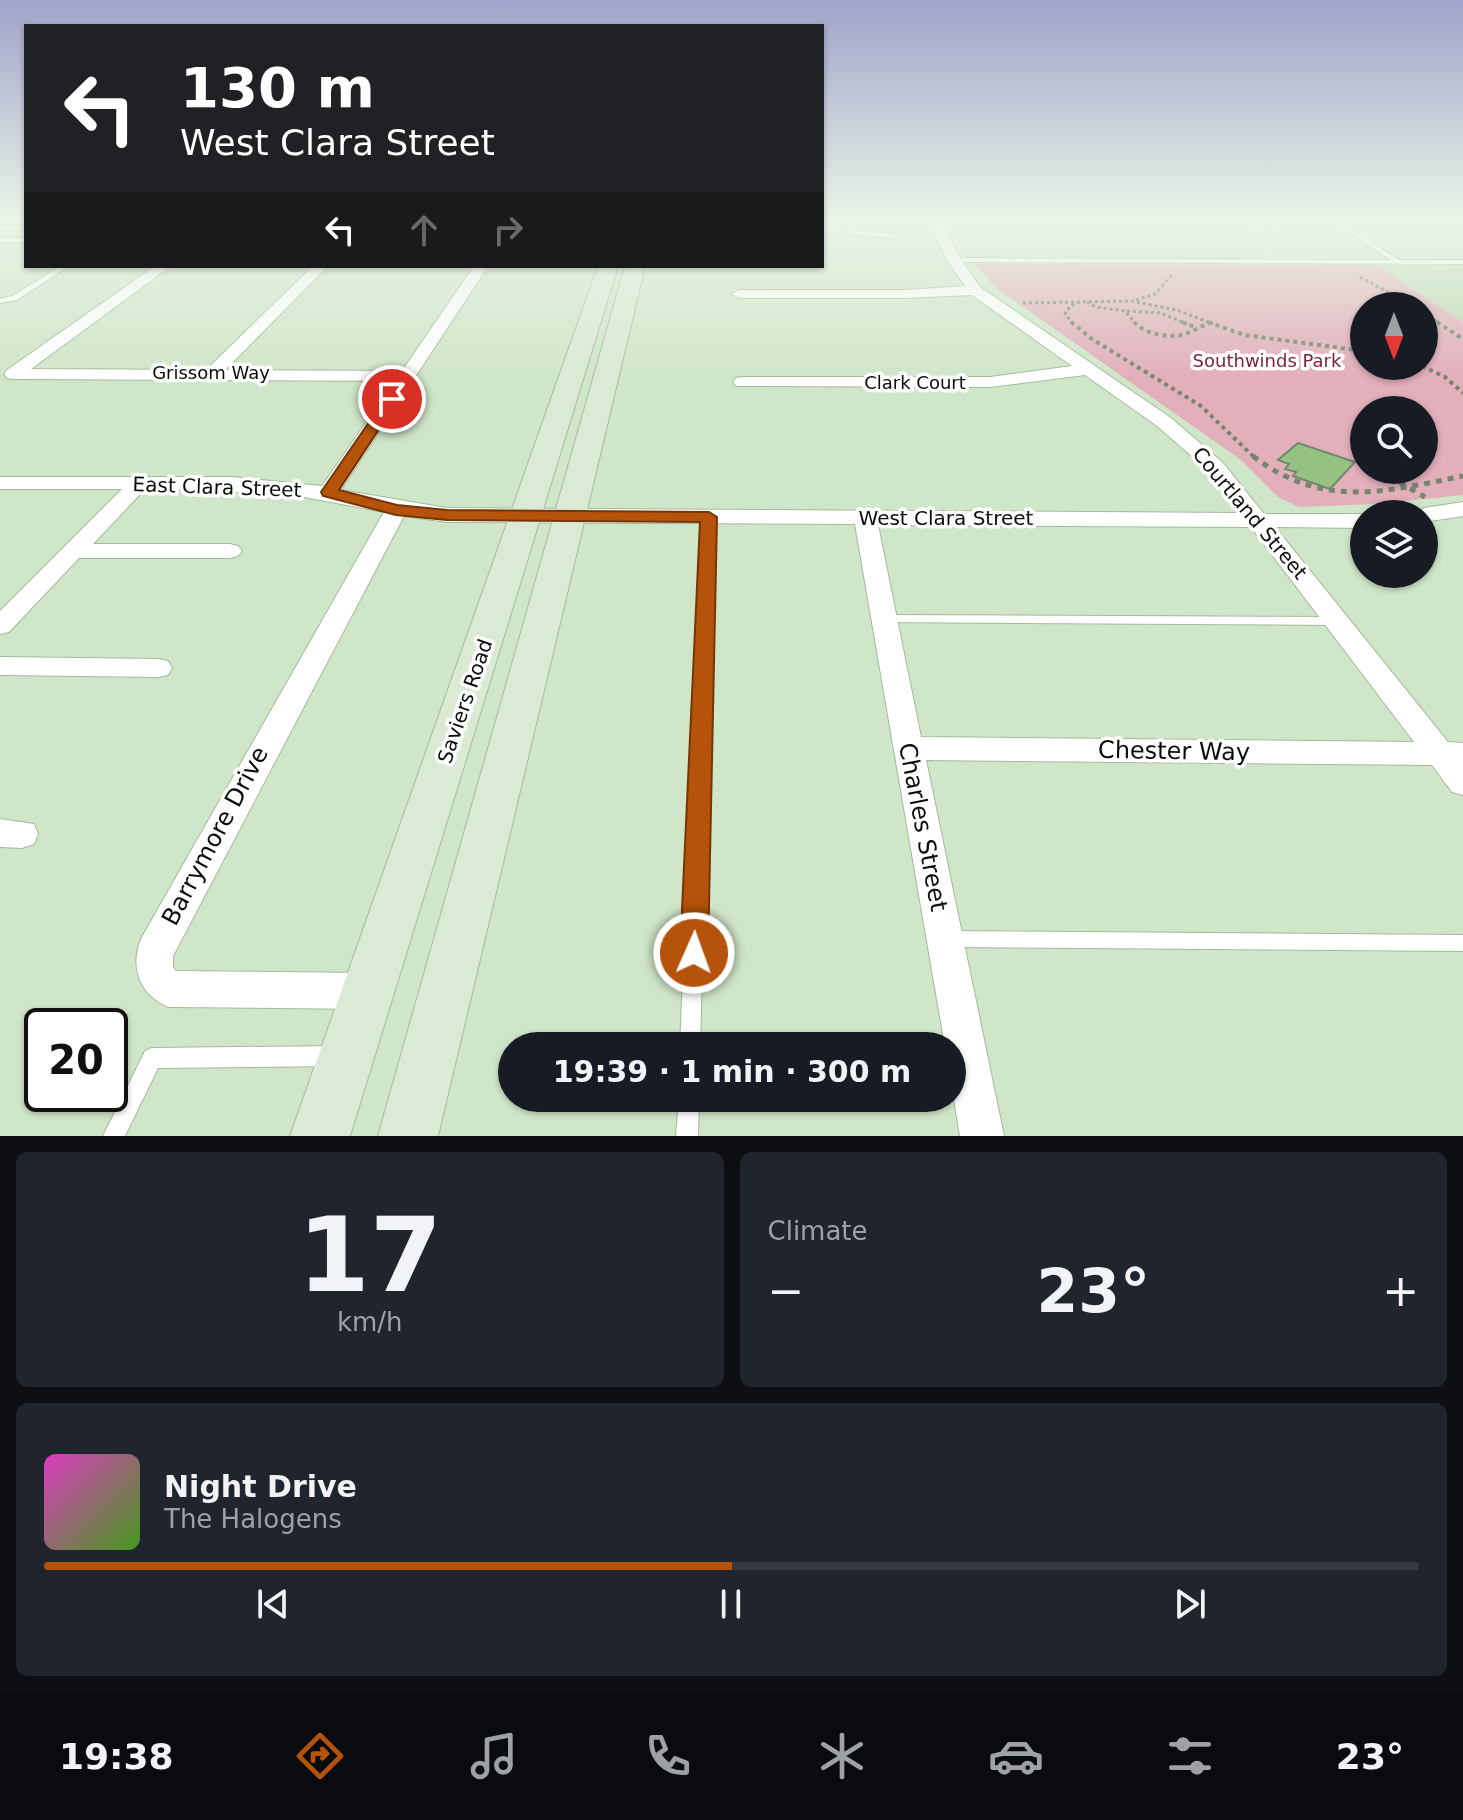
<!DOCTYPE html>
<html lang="en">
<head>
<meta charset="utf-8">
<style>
  body { margin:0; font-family:"DejaVu Sans",sans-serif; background:#20242c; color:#f1f3f6; height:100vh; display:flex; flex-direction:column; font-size:30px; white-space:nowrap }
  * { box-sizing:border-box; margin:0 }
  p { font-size:26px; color:#9ea1a6 }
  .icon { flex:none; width:44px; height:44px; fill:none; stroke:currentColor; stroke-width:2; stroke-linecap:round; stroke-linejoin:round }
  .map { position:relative; height:1136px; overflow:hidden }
  .side { display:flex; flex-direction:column; gap:16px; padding:16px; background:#0d0f14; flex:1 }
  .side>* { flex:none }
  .hud { position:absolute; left:24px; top:24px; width:800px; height:244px; border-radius:0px; box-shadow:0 2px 6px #0004; background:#202124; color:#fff; overflow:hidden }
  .needle { width:52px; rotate:180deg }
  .fabs { position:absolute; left:1350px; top:292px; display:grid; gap:16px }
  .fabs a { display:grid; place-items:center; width:88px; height:88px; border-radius:50%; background:#171b24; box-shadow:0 2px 6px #0004; font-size:40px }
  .speed { position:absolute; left:24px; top:1008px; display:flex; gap:16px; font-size:40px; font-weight:700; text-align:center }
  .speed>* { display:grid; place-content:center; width:104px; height:104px; border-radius:50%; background:#171b24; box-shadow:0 2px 6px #0004; line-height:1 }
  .speed .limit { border:4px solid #111; border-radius:12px; background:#fff; color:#111 }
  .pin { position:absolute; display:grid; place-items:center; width:68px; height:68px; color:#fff; margin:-34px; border:4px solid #fff; border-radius:50%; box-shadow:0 2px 8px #0007 }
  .me { position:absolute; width:88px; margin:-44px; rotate:2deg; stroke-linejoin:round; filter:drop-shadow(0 0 6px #0008) }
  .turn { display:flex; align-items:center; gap:28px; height:168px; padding:0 24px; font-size:36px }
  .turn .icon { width:104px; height:104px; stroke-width:2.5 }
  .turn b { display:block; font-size:56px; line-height:68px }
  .lanes { display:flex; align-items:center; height:76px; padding:0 24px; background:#0003; justify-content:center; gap:40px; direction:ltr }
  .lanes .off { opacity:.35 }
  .big { font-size:60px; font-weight:700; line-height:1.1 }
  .side .widget { flex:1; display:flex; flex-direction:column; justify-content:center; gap:12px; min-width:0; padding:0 28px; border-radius:12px; background:#20242c }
  .side .dial { align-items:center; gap:0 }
  .dial b { font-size:104px; line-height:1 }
  .song { display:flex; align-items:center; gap:24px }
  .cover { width:96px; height:96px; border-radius:12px; background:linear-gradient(135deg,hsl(310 70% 55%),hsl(100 70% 35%)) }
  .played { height:8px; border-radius:4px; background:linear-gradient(90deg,#b45309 50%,#363941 50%) }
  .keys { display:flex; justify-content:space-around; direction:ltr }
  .heat { display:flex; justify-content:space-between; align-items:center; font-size:44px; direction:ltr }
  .side .tiles { flex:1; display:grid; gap:16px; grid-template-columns:1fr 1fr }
  .widget:last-child { grid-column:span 2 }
  .trip { position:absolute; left:498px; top:1032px; width:468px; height:80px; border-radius:40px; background:#171b24; box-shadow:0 2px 6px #0004; font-weight:700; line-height:80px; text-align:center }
  .dock { display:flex; height:128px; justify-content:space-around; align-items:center; background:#090b0e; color:#9ea1a6 }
  .dock .icon { width:56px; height:56px }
  .dock .active { color:#b45309 }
  .dock b { font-size:36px; color:#f1f3f6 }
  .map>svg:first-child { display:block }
  .built { fill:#c1dbb8 }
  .green { fill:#e2afbb; fill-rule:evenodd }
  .building { fill:#93c283; stroke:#74886d; stroke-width:2 }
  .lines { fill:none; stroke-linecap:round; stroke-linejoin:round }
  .service-casing { stroke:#a4ba9d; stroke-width:2 }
  .minor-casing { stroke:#a4ba9d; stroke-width:2 }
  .secondary-casing { stroke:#a4ba9d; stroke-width:2 }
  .path-far2 { stroke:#768571; stroke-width:3; stroke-dasharray:3 3; stroke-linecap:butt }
  .path-far1 { stroke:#768571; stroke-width:4; stroke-dasharray:4 4; stroke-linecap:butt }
  .path { stroke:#768571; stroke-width:5; stroke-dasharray:6 6; stroke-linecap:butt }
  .service { fill:#fff; fill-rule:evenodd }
  .minor { fill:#fff; fill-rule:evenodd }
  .secondary { fill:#daead5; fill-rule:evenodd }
  .route { fill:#b45309; stroke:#753606; stroke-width:2 }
  .labels { text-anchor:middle; stroke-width:7; stroke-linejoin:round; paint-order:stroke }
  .far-park-label { font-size:18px; fill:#7b1e40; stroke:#fff }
  .far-street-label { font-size:18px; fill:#070e05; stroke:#fff }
  .street-label { font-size:20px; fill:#070e05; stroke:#fff }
  .near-street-label { font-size:24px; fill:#070e05; stroke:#fff }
</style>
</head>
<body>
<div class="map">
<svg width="1463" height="1136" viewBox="0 0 1463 1136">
  <rect width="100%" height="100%" fill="#d0e6c9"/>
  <!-- built -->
  <path class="built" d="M1375,265h88v57z"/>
  <!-- green -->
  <path class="green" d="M975,264l400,1 88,57v173l-86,9 -78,3 -21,-10 -37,-37 -246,-173zM1364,306h60v60h-60zM1364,410h60v60h-60z"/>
  <!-- building -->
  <path class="building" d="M1298,443l57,19 -25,27 -37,-13 3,-4 -11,-3 4,-5 -11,-4z"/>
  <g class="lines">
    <!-- service casing -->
    <g class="service-casing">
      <path id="service" d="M1326,218h7l66,42h64v4l-509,-2 -3,-2 3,-2 437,2z
        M0,226h26v4h-26z
        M822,228l74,6 3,2 -3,2 -74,-6z
        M0,238h26v4h-26z
        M61,266h8l-52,34 -17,3v-4l12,-3z
        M709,514l6,3 -15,529h-20l23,-529z
        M884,615l453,2 6,4 -6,4 -458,-3 -1,-3z
        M948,931l515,4v16l-515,-4 -6,-2 -3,-6 3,-6z
        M334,1046l7,3 3,7 -3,7 -7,3 -176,2 -33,68h-22l42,-85 7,-3z
        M679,1098h20l-1,38h-22z"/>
    </g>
    <!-- minor casing -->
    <g class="minor-casing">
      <path id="minor" d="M928,218h535v8l-520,-2 18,36 19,27 191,131 52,45 41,51h100v14l-89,-1 173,215 15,1v52l-11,-3 -20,-27 -506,-5 78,376h-44l-8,-49v-41h-7l-90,-522 -408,-2 -43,-6 -231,440v11l3,4 192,2 14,5 5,13 -5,13 -14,5 -199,-2c-30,-12 -40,-41 -27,-70l242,-425 -96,-18 -142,-6 -53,56h137l8,2 4,5 -4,5 -8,2h-151l-70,74 -9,2v-23l122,-122h-122v-12h232l90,9 73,-105 -382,-2 -6,-1 -3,-4 3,-4 148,-104h16l-140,103 175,1 107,-104h15l-103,104 177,1 72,-105h14l-147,224 106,18 794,5 -32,-42 -52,-45 -72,-51 -95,12 -254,-1 -3,-4 3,-4 6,-1h248l82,-11 -100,-71 -66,3h-167l-7,-4 7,-4h167l59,-4 -18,-26zM878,525l373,2 163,215 -493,-5z
        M1463,502v14l-39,6v-8h-10l10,-6z
        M0,657l158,2 10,2 4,7 -4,7 -10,2 -158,-2z
        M0,819l34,5 4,10 -4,10 -12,4 -22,-1z"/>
    </g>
    <!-- secondary casing -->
    <g class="secondary-casing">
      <path id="secondary" d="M598,266h20l-268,870h-60z
        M625,266h20l-207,870h-60z"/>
    </g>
    <!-- path-far2 -->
    <path class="path-far2" d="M1360,277l53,29
      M1136,300l19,-6 17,-19
      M1087,302l9,5 29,4 11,13
      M1023,303l108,-2 46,9 36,14
      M1127,311l34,2 26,11
      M1424,313l16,11
      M1073,324l-8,-10 5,-8 12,-5"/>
    <!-- path-far1 -->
    <path class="path-far1" d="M1071,322l21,17 109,67 54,52
      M1134,322c11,12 34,17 51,12 8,-2 14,-8 24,-10
      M1182,322l13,5
      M1208,322l36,13 120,16
      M1437,322l26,17
      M1422,366l23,11 18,16"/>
    <!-- path -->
    <path class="path" d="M1253,456c69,53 131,36 210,20
      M1358,462l6,2
      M1379,470l46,27"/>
    <!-- service -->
    <use href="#service" class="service"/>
    <!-- minor -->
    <use href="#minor" class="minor"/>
    <!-- secondary -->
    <use href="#secondary" class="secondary"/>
  </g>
  <!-- sky -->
  <linearGradient id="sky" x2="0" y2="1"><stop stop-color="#a0a2c9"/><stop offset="0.58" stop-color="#eaf4e7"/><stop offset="1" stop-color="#eaf4e7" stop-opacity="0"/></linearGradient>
  <rect width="1463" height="377" fill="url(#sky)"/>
  <!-- route -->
  <path class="route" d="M392,395l7,4 -60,91 58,15 50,5 262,2 8,5 -9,436 -5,9 -9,4 -10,-4 -4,-9 20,-431 -253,-2 -51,-5 -73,-19 -2,-4 66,-96z"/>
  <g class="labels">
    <!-- far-park labels -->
    <g class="far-park-label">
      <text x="1267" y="367">Southwinds Park</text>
    </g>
    <!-- far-street labels -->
    <g class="far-street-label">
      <text x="211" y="379">Grissom Way</text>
      <text x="915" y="389">Clark Court</text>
    </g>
    <!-- street labels -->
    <g class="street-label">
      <text transform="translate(217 487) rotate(2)" y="7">East Clara Street</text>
      <text transform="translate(1250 513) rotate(50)" y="7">Courtland Street</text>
      <text x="946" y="525">West Clara Street</text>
      <text transform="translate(465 701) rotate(-71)" y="7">Saviers Road</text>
    </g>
    <!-- near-street labels -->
    <g class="near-street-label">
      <text transform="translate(1174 751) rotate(1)" y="8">Chester Way</text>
      <text transform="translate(923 827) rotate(79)" y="8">Charles Street</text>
      <text transform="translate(215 836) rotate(-62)" y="8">Barrymore Drive</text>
    </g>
  </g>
</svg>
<div class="fabs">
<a><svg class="needle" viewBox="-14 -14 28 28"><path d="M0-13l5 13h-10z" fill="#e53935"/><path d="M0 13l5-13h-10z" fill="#9ea1a6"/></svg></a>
<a><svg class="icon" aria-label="search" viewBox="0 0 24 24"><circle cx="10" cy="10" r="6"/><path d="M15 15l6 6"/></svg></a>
<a><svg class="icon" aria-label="layers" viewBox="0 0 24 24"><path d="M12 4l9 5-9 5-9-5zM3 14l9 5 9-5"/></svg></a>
</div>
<div class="speed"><div class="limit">20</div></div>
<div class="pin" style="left:392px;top:399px;background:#d93025"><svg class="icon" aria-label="arrive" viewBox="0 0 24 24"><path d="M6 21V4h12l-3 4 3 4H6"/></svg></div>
<svg class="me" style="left:694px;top:953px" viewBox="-20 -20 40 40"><circle r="17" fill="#b45309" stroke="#fff" stroke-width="3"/><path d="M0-11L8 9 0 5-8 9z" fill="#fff"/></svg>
<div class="trip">19:39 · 1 min · 300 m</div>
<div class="hud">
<div class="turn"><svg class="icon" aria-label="left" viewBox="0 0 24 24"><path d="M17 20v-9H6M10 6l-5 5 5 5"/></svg><div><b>130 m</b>West Clara Street</div></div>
<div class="lanes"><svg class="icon" aria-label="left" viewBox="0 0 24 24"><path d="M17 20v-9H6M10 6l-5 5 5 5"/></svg><svg class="icon off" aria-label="ahead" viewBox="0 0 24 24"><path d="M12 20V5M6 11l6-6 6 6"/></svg><svg class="icon off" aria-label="right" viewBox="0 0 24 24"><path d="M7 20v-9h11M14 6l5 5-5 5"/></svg></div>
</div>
</div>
<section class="side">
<div class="tiles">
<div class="widget dial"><b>17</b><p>km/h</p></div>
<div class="widget"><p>Climate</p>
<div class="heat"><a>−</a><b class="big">23°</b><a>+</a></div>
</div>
<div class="widget">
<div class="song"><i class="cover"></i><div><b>Night Drive</b><p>The Halogens</p></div></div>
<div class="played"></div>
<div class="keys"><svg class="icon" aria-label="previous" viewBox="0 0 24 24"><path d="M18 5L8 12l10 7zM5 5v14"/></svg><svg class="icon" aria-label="pause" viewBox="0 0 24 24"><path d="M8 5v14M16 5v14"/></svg><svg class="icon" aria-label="next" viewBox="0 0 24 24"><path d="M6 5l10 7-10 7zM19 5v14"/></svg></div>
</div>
</div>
</section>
<nav class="dock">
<b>19:38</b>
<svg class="icon active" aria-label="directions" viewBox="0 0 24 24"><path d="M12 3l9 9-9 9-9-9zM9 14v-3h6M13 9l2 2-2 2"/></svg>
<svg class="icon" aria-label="music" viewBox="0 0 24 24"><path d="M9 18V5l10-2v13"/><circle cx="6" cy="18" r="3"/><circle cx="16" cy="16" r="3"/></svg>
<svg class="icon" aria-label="phone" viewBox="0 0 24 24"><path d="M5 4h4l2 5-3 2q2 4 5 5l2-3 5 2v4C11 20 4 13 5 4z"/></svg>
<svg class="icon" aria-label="climate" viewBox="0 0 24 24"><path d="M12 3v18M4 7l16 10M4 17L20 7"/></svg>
<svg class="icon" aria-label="car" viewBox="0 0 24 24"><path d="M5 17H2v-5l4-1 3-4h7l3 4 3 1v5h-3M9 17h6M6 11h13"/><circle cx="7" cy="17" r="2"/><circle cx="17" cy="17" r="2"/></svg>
<svg class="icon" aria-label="filters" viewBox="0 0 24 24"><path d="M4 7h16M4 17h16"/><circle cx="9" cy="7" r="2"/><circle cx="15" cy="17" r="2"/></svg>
<b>23°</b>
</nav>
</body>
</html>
